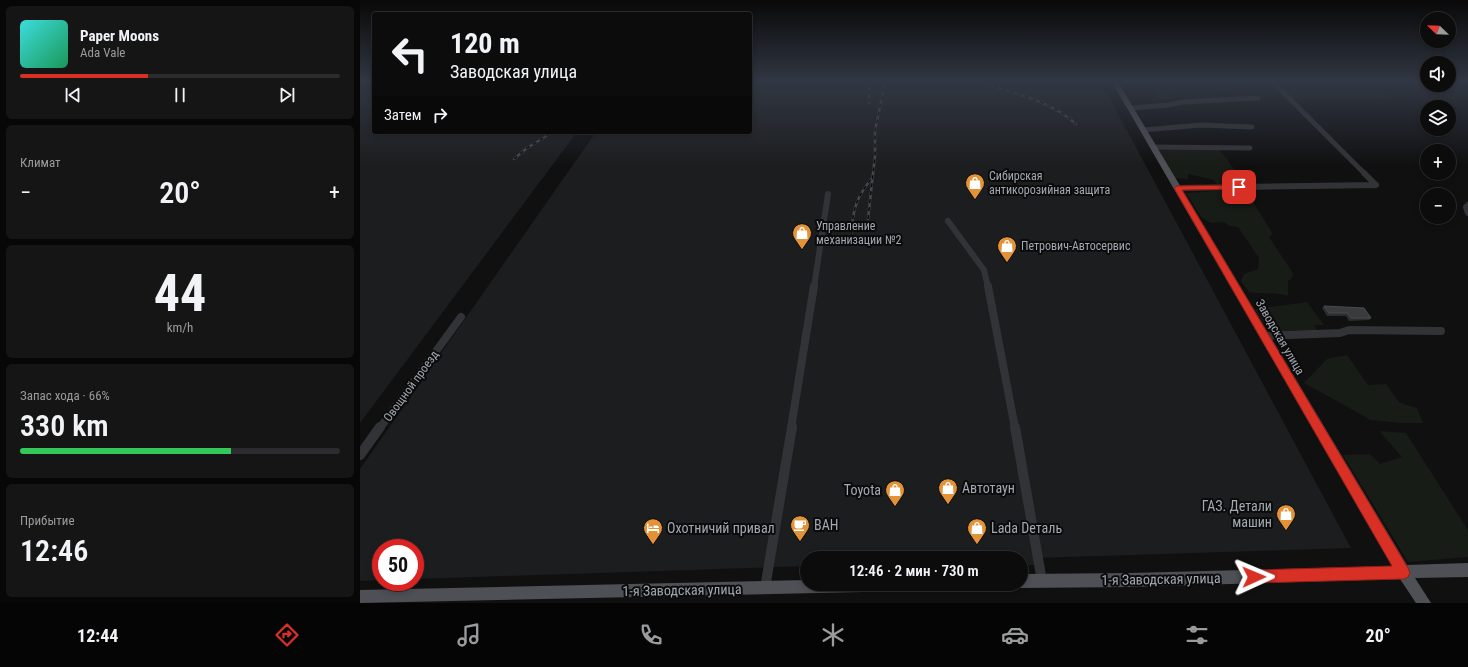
<!DOCTYPE html>
<html lang="ru">
<head>
<meta charset="utf-8">
<style>
  body { margin:0; font-family:"Roboto Condensed",sans-serif; background:#151516; color:#f1f3f6; height:100vh; display:flex; flex-direction:column; font-size:15px; white-space:nowrap }
  * { box-sizing:border-box; margin:0 }
  p { font-size:13px; color:#9a9b9d }
  .icon { flex:none; width:22px; height:22px; fill:none; stroke:currentColor; stroke-width:2; stroke-linecap:round; stroke-linejoin:round }
  .map { position:relative; flex:1; overflow:hidden }
  .details { display:flex; flex-direction:column; gap:6px; padding:6px; background:#070707; width:360px }
  .details>* { flex:none }
  .banner { position:absolute; left:12px; top:12px; width:380px; height:122px; border-radius:4px; box-shadow:0 2px 6px #0003,0 0 0 1px #2c2c2e; background:#0c0c0d; color:#f1f3f6; overflow:hidden }
  .needle { width:26px; rotate:293deg }
  .tools { position:absolute; left:1060px; top:12px; display:grid; gap:8px }
  .tools a { display:grid; place-items:center; width:36px; height:36px; border-radius:50%; background:#0c0c0d; box-shadow:0 2px 6px #0003,0 0 0 1px #2c2c2e; font-size:20px }
  .speed { position:absolute; left:12px; top:539px; display:flex; gap:8px; font-size:20px; font-weight:700; text-align:center }
  .speed>* { display:grid; place-content:center; width:52px; height:52px; border-radius:50%; background:#0c0c0d; box-shadow:0 2px 6px #0003,0 0 0 1px #2c2c2e; line-height:1 }
  .speed .limit { border:6px solid #d22; background:#fff; color:#111 }
  .pin { position:absolute; display:grid; place-items:center; width:34px; height:34px; color:#fff; margin:-17px; border-radius:8px; box-shadow:0 2px 6px #0006 }
  .me { position:absolute; width:44px; margin:-22px; rotate:89deg; stroke-linejoin:round; filter:drop-shadow(0 0 3px #0008) }
  .turn { display:flex; align-items:center; gap:14px; height:84px; padding:0 12px; font-size:18px }
  .turn .icon { width:52px; height:52px; stroke-width:2.5 }
  .turn b { display:block; font-size:28px; line-height:34px }
  .then { display:flex; align-items:center; height:38px; padding:0 12px; background:#0003; gap:8px; font-size:15px }
  .big { font-size:30px; font-weight:600; line-height:1.1 }
  .details .card { flex:1; display:flex; flex-direction:column; justify-content:center; gap:6px; min-width:0; padding:0 14px; border-radius:6px; background:#151516 }
  .details .dial { align-items:center; gap:0 }
  .dial b { font-size:52px; line-height:1 }
  .song { display:flex; align-items:center; gap:12px }
  .cover { width:48px; height:48px; border-radius:6px; background:linear-gradient(135deg,hsl(180 70% 55%),hsl(150 70% 35%)) }
  .played { height:4px; border-radius:2px; background:linear-gradient(90deg,#d93025 40%,#2c2c2e 40%) }
  .keys { display:flex; justify-content:space-around; direction:ltr }
  .heat { display:flex; justify-content:space-between; align-items:center; font-size:22px; direction:ltr }
  .charge { height:6px; border-radius:3px; background:linear-gradient(90deg,#34c759 66%,#2c2c2e 0) }
  .trip { position:absolute; left:440px; top:551px; width:228px; height:40px; border-radius:20px; background:#0c0c0d; box-shadow:0 2px 6px #0003,0 0 0 1px #2c2c2e; font-weight:600; line-height:40px; text-align:center }
  .menu { display:flex; height:64px; justify-content:space-around; align-items:center; background:#050505; color:#9a9b9d }
  .menu .icon { width:28px; height:28px }
  .menu .selected { color:#d93025 }
  .menu b { font-size:18px; color:#f1f3f6 }
  main { display:flex; flex:1; min-height:0 }
  .map>svg:first-child { display:block }
  .built { fill:#1c1d1e }
  .green { fill:#171c17 }
  .lines { fill:none; stroke-linecap:round; stroke-linejoin:round }
  .minor-far3 { stroke:#323336; stroke-width:5 }
  .minor-far2 { stroke:#323336; stroke-width:6 }
  .minor-far1 { stroke:#323336; stroke-width:8 }
  .minor { stroke:#323336; stroke-width:10 }
  .major { fill:#4e5055; fill-rule:evenodd }
  .rail-casing { stroke:#45474b; stroke-width:2.5 }
  .rail { stroke:#0b0b0c; stroke-width:1.5; stroke-dasharray:4; stroke-linecap:butt }
  .wall { fill:#2c2d2f }
  .building { fill:#393b3d; stroke:#494c4f }
  .route { fill:#d93025; stroke:#8d1f18 }
  .labels { text-anchor:middle; stroke-width:4; stroke-linejoin:round; paint-order:stroke }
  .poi-label { font-size:12px; fill:#a2a9b1; stroke:#0b0b0c; text-anchor:start }
  .street-label { font-size:12px; fill:#a2a9b1; stroke:#0b0b0c }
  .near-poi-label { font-size:14px; fill:#a2a9b1; stroke:#0b0b0c; text-anchor:start }
  .near-street-label { font-size:14px; fill:#a2a9b1; stroke:#0b0b0c }
</style>
</head>
<body>
<main>
<section class="details">
<div class="card">
<div class="song"><i class="cover"></i><div><b>Paper Moons</b><p>Ada Vale</p></div></div>
<div class="played"></div>
<div class="keys"><svg class="icon" aria-label="previous" viewBox="0 0 24 24"><path d="M18 5L8 12l10 7zM5 5v14"/></svg><svg class="icon" aria-label="pause" viewBox="0 0 24 24"><path d="M8 5v14M16 5v14"/></svg><svg class="icon" aria-label="next" viewBox="0 0 24 24"><path d="M6 5l10 7-10 7zM19 5v14"/></svg></div>
</div>
<div class="card"><p>Климат</p>
<div class="heat"><a>−</a><b class="big">20°</b><a>+</a></div>
</div>
<div class="card dial"><b>44</b><p>km/h</p></div>
<div class="card"><p>Запас хода · 66%</p><b class="big">330 km</b><div class="charge"></div></div>
<div class="card"><p>Прибытие</p><b class="big">12:46</b></div>
</section>
<div class="map">
<svg width="1108" height="603" viewBox="0 0 1108 603">
  <rect width="100%" height="100%" fill="#101011"/>
  <!-- built -->
  <path class="built" d="M0,82h14v50h203l-217,291z
    M390,82h351l250,466 -317,10 1,7h-14v-7h-214v8l-392,13v-31h-34v32l-21,1v-112l236,-337h154z"/>
  <!-- green -->
  <path class="green" d="M789,82h224l20,16 -101,1 -8,-8 -110,2 3,6h-21z
    M798,149h61l27,36 -28,1 -4,-6 -26,-6v5l-13,-1z
    M885,189l28,45 -4,3 24,36 -1,5 -4,3v15c-12,-4 -26,-2 -39,-4l-8,-11 3,-7 14,-5 1,-11 -21,-31 -8,-1 -7,-4 -12,1 -9,-5 -16,-25z
    M947,302l17,23h-10l4,7 -35,2 -15,-3 -13,-22z
    M987,355l21,30 18,-1 14,19 17,5 6,15h-23l-29,-3 -67,-37 23,-24z
    M1019,431l27,2 62,97v27l-60,5 -65,-107 27,-1 10,10 22,-7z"/>
  <g class="lines">
    <!-- minor-far3 -->
    <path class="minor-far3" d="M913,82l92,92
      M771,108l37,-3 15,-3 75,-4
      M783,130l58,-5 51,2
      M793,147l97,1"/>
    <!-- minor-far2 -->
    <path class="minor-far2" d="M1004,173l12,12
      M817,188l199,-3
      M1108,205l-2,2 2,6
      M588,221l36,49 4,17
      M454,287l14,-93"/>
    <!-- minor-far1 -->
    <path class="minor-far1" d="M628,286l27,142
      M905,336l75,-3 9,-3 92,1
      M20,428l81,-111
      M431,428l23,-142"/>
    <!-- minor -->
    <path class="minor" d="M655,427l27,154
      M0,455l20,-28
      M405,588l27,-161"/>
    <!-- major -->
    <path class="major" d="M752,82h6l289,483 61,-2v14l-53,1 16,25h-15l-16,-24 -270,8 -109,1 -5,-2v-2h5v-10l109,-1 262,-7z
      M447,580v4h108l-2,5 -5,2 -548,12v-13z"/>
    <!-- rail casing -->
    <g class="rail-casing">
      <path id="rail" d="M509,82v21
        M619,82c33,11 71,18 97,42
        M154,159l13,-11 26,-16
        M508,219l7,-63v-25l10,-49
        M491,235c2,-26 5,-38 22,-58"/>
    </g>
    <!-- rail -->
    <use href="#rail" class="rail"/>
  </g>
  <!-- wall -->
  <path class="wall" d="M964,306l47,12 -2,2 -20,1 -3,-5h-19l-5,-8z"/>
  <!-- building -->
  <path class="building" d="M964,306l40,2 7,10h-20l-4,-5h-18z"/>
  <!-- sky -->
  <linearGradient id="sky" x2="0" y2="1"><stop stop-color="#090909"/><stop offset="0.49" stop-color="#313743"/><stop offset="1" stop-color="#313743" stop-opacity="0"/></linearGradient>
  <rect width="1108" height="166" fill="url(#sky)"/>
  <!-- route -->
  <path class="route" d="M879,185l2,1v3l-59,1 226,378 2,5 -2,4 -4,2 -150,4 -5,-2 -2,-4 2,-5 5,-2 138,-4 -218,-378 3,-2z"/>
  <!-- icons -->
  <defs>
    <g id="shop-pin" transform="scale(1)"><path d="M0 17L-7.5 6A9.5 9.5 0 1 1 7.5 6Z" fill="#e39237" stroke="#0b0b0c"/><path d="M-5-2.5h2.3a2.7 3.5 0 0 1 5.4 0H5L5.5 6h-11ZM-1.5-2.5h3a1.5 2.3 0 0 0-3 0Z" fill="#fff"/></g>
    <g id="cafe-pin" transform="scale(1)"><path d="M0 17L-7.5 6A9.5 9.5 0 1 1 7.5 6Z" fill="#e39237" stroke="#0b0b0c"/><path d="M-5.5-4.5H6V0H3Q3 3.5 0 3.5H-2.5Q-5.5 3.5-5.5 0ZM3-3.2v2h1.7v-2ZM-6 4.5H4V6H-6Z" fill="#fff"/></g>
    <g id="hotel-pin" transform="scale(1)"><path d="M0 17L-7.5 6A9.5 9.5 0 1 1 7.5 6Z" fill="#e39237" stroke="#0b0b0c"/><path d="M-6-4.5h1.5V1H6V5H4.5V3h-9V5H-6ZM-4 0a1.8 1.8 0 1 1 3.6 0ZM.5 0V-2.5h3Q6-2.5 6 0Z" fill="#fff"/></g>
  </defs>
  <g fill-rule="evenodd">
    <use href="#shop-pin" x="615" y="183"/>
    <use href="#shop-pin" x="442" y="233"/>
    <use href="#shop-pin" x="647" y="246"/>
    <use href="#shop-pin" x="588" y="488"/>
    <use href="#shop-pin" x="535" y="490"/>
    <use href="#shop-pin" x="926" y="514"/>
    <use href="#cafe-pin" x="440" y="525"/>
    <use href="#hotel-pin" x="293" y="528"/>
    <use href="#shop-pin" x="617" y="528"/>
  </g>
  <g class="labels">
    <!-- poi labels -->
    <g class="poi-label">
      <text x="629" y="180">Сибирская<tspan x="629" dy="14">антикорозийная защита</tspan></text>
      <text x="456" y="230">Управление<tspan x="456" dy="14">механизации №2</tspan></text>
      <text x="661" y="250">Петрович-Автосервис</text>
    </g>
    <!-- street labels -->
    <g class="street-label">
      <text transform="translate(920 337) rotate(60)" y="4">Заводская улица</text>
      <text transform="translate(51 386) rotate(-54)" y="4">Овощной проезд</text>
    </g>
    <!-- near-poi labels -->
    <g class="near-poi-label">
      <text x="602" y="493">Автотаун</text>
      <text x="521" y="495" text-anchor="end">Toyota</text>
      <text x="912" y="511" text-anchor="end">ГАЗ. Детали<tspan x="912" dy="16">машин</tspan></text>
      <text x="454" y="530">ВАН</text>
      <text x="307" y="533">Охотничий привал</text>
      <text x="631" y="533">Lada Dеталь</text>
    </g>
    <!-- near-street labels -->
    <g class="near-street-label">
      <text transform="translate(801 579) rotate(-1)" y="5">1-я Заводская улица</text>
      <text transform="translate(322 590) rotate(-1)" y="5">1-я Заводская улица</text>
    </g>
  </g>
</svg>
<div class="tools">
<a><svg class="needle" viewBox="-14 -14 28 28"><path d="M0-13l5 13h-10z" fill="#e53935"/><path d="M0 13l5-13h-10z" fill="#9a9b9d"/></svg></a>
<a><svg class="icon" aria-label="sound" viewBox="0 0 24 24"><path d="M4 9h4l5-4v14l-5-4H4zM17 9q2 3 0 6"/></svg></a>
<a><svg class="icon" aria-label="layers" viewBox="0 0 24 24"><path d="M12 4l9 5-9 5-9-5zM3 14l9 5 9-5"/></svg></a>
<a>+</a>
<a>−</a>
</div>
<div class="speed"><div class="limit">50</div></div>
<div class="pin" style="left:879px;top:187px;background:#d93025"><svg class="icon" aria-label="arrive" viewBox="0 0 24 24"><path d="M6 21V4h12l-3 4 3 4H6"/></svg></div>
<svg class="me" style="left:894px;top:577px" viewBox="-20 -20 40 40"><path d="M0-17L14 15 0 8-14 15z" fill="#d93025" stroke="#fff" stroke-width="4"/></svg>
<div class="trip">12:46 · 2 мин · 730 m</div>
<div class="banner">
<div class="turn"><svg class="icon" aria-label="left" viewBox="0 0 24 24"><path d="M17 20v-9H6M10 6l-5 5 5 5"/></svg><div><b>120 m</b>Заводская улица</div></div>
<div class="then">Затем<svg class="icon" aria-label="right" viewBox="0 0 24 24"><path d="M7 20v-9h11M14 6l5 5-5 5"/></svg></div>
</div>
</div>
</main>
<nav class="menu">
<b>12:44</b>
<svg class="icon selected" aria-label="directions" viewBox="0 0 24 24"><path d="M12 3l9 9-9 9-9-9zM9 14v-3h6M13 9l2 2-2 2"/></svg>
<svg class="icon" aria-label="music" viewBox="0 0 24 24"><path d="M9 18V5l10-2v13"/><circle cx="6" cy="18" r="3"/><circle cx="16" cy="16" r="3"/></svg>
<svg class="icon" aria-label="phone" viewBox="0 0 24 24"><path d="M5 4h4l2 5-3 2q2 4 5 5l2-3 5 2v4C11 20 4 13 5 4z"/></svg>
<svg class="icon" aria-label="climate" viewBox="0 0 24 24"><path d="M12 3v18M4 7l16 10M4 17L20 7"/></svg>
<svg class="icon" aria-label="car" viewBox="0 0 24 24"><path d="M5 17H2v-5l4-1 3-4h7l3 4 3 1v5h-3M9 17h6M6 11h13"/><circle cx="7" cy="17" r="2"/><circle cx="17" cy="17" r="2"/></svg>
<svg class="icon" aria-label="filters" viewBox="0 0 24 24"><path d="M4 7h16M4 17h16"/><circle cx="9" cy="7" r="2"/><circle cx="15" cy="17" r="2"/></svg>
<b>20°</b>
</nav>
</body>
</html>
